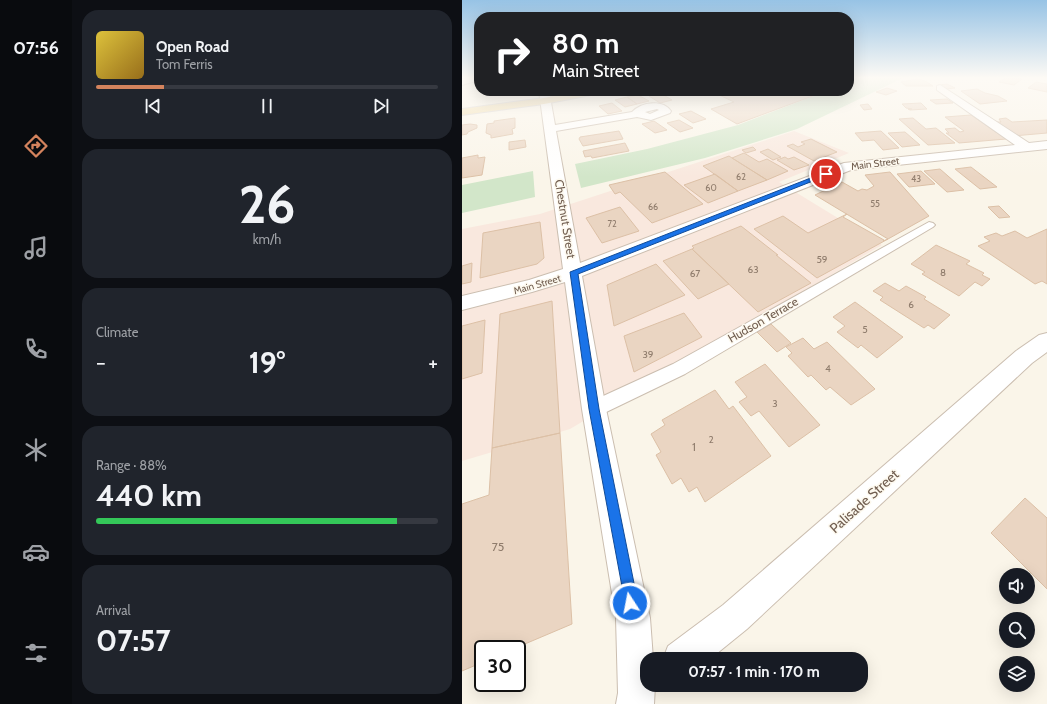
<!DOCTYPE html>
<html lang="en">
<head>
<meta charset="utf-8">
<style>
  body { margin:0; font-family:Cabin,sans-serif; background:#20242c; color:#f1f3f6; height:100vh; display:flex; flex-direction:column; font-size:15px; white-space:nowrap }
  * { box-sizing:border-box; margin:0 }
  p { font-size:13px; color:#9ea1a6 }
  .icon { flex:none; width:22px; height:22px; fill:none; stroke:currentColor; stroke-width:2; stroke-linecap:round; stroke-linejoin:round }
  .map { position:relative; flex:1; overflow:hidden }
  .panel { display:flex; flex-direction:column; gap:10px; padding:10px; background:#0d0f14; width:390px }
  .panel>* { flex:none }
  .guide { position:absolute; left:12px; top:12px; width:380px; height:84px; border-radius:16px; box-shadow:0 4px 16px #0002; background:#202124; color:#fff; overflow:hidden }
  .fabs { position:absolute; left:537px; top:568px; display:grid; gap:8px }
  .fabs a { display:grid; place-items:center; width:36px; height:36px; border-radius:50%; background:#171b24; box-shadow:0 4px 16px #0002; font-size:20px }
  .speed { position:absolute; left:12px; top:640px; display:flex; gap:8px; font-size:20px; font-weight:700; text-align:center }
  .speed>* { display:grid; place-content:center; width:52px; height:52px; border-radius:50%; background:#171b24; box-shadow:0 4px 16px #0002; line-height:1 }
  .speed .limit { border:2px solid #111; border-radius:6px; background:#fff; color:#111 }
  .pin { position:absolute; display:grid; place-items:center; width:34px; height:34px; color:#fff; margin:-17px; border:2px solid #fff; border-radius:50%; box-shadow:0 1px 4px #0007 }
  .me { position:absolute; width:44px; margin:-22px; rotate:349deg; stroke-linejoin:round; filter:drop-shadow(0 0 3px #0008) }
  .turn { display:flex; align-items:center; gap:14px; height:84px; padding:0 12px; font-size:18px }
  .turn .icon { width:52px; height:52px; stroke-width:2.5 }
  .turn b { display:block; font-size:28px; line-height:34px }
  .big { font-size:30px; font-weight:800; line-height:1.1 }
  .panel .card { flex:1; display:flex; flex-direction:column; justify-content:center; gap:6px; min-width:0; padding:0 14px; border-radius:16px; background:#20242c }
  .panel .dial { align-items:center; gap:0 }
  .dial b { font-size:52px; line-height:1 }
  .song { display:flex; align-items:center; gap:12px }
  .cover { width:48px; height:48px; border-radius:6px; background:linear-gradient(135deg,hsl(50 70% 55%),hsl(40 70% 35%)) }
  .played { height:4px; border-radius:2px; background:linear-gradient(90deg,#d4835d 20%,#363941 20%) }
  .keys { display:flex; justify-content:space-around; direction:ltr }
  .heat { display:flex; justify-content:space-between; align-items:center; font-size:22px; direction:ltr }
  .charge { height:6px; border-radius:3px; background:linear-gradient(90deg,#34c759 88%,#363941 0) }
  .trip { position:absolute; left:178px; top:652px; width:228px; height:40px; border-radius:16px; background:#171b24; box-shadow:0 4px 16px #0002; font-weight:800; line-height:40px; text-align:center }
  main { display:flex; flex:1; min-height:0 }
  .dock { display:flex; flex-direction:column; width:72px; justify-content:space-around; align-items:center; background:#090b0e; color:#9ea1a6 }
  .dock .icon { width:28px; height:28px }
  .dock .current { color:#d4835d }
  .dock b { font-size:18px; color:#f1f3f6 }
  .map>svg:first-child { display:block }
  .commercial { fill:#f9e8de }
  .green { fill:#d2e6c9 }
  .building { fill:#ead5c2; stroke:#dcc0a6 }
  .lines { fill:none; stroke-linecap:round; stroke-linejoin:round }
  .service-casing { stroke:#cbbeb0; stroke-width:2 }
  .minor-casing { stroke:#cbbeb0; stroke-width:2 }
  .primary-casing { stroke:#d7d2ce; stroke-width:2 }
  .service { fill:#fff; fill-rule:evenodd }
  .minor { fill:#fff; fill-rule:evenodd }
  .primary { fill:#f0dcaa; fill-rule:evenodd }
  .route { fill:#1a73e8; stroke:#114b97 }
  .labels { text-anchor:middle; stroke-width:3; stroke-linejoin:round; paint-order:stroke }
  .far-number-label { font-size:9px; fill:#8f7c6c }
  .far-street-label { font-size:10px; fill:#715e50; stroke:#fdf9ef }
  .number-label { font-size:10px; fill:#8f7c6c }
  .street-label { font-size:12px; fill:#715e50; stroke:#fdf9ef }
  .near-number-label { font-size:12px; fill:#8f7c6c }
  .near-street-label { font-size:14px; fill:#715e50; stroke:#fdf9ef }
</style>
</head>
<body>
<main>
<nav class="dock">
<b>07:56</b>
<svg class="icon current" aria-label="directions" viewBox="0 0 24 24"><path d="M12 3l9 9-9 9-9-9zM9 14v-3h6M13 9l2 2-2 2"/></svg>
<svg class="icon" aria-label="music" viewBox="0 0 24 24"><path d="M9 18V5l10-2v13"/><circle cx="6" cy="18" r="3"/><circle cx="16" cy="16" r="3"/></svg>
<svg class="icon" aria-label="phone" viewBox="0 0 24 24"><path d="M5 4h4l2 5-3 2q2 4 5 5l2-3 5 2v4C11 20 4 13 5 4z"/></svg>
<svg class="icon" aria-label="climate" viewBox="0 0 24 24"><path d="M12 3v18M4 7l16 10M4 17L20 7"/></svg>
<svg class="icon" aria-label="car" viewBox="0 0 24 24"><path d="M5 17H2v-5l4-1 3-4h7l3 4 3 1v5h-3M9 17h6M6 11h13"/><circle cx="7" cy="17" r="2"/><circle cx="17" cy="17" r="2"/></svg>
<svg class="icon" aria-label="filters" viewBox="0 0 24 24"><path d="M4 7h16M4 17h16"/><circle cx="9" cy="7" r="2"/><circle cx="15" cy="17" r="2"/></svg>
</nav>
<section class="panel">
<div class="card">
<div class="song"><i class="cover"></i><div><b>Open Road</b><p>Tom Ferris</p></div></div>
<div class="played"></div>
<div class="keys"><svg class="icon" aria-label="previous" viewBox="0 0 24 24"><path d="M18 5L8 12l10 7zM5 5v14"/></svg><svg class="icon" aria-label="pause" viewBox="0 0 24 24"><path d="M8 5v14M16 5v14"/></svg><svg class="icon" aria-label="next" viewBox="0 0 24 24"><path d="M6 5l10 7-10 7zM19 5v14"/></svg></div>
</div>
<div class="card dial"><b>26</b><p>km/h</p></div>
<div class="card"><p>Climate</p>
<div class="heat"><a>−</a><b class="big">19°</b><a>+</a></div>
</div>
<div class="card"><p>Range · 88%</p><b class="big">440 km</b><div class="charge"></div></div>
<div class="card"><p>Arrival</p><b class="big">07:57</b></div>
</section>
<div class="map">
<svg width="585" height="704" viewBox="0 0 585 704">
  <rect width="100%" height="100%" fill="#faf5e9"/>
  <!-- commercial -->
  <path class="commercial" d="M332,131l55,22 -70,29 103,63 -312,184 -108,32v-232l78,-15z"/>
  <!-- green -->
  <path class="green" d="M395,78h46l-106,51 -92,29 -124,30 -6,-24 72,-15 91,-24 89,-34h22v-9z
    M71,171l2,26 -73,16v-28z"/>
  <!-- building -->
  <path class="building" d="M543,78h14l3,1 -8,6 -15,-3z
    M455,79l8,2 8,5h-27l-5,-4z
    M574,82l11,2v8l-19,-4z
    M485,84l8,4 -9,1 -8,-4z
    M425,88l10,3 -11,4 -10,-3z
    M515,89l8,4 13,3 9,5 -27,3 -19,-13z
    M276,91l5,2 9,-2h74l-89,33 -26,-15 23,-7 -21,-10z
    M198,93l12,7 -12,3 -11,-7z
    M176,95l11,6 -12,3 -10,-7z
    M165,97l10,7 -12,3 -10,-7z
    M485,99l6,4 -17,1 -6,-4z
    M150,103l10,8 -14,3 -9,-8z
    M459,103l6,6 -17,1 -2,-1h4l-6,-1 -4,-4z
    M406,104l4,5 -8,1 -4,-5z
    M229,111l15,8 -13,4 -14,-9z
    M509,115l35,24 -47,4 -13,-10h3l-4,-4 10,-1 5,4 4,-1 -19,-14z
    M53,118v10l-3,1 1,5 -22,4v-3l-5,-2 1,-9 7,-1v-2z
    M451,118l13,11 10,-1 19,15 -27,2 -29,-26z
    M544,118l6,4 35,-2v13l-34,3 -19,-14h7l-2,-3z
    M217,120l14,8 -13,4 -13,-9z
    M192,121l13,9 -12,3 -13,-9z
    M8,124l7,1v3l-9,4 -1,2 -5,1v-10z
    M157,131l4,8 -40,7 -4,-7 1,-2z
    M419,131l18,17 -16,2 -9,-10 -12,1 -7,-8z
    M443,132l15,13 -18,2 -14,-14z
    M349,139l26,13 -23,9 -27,-15 6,-2 5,3 7,-3 -4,-2z
    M63,140l1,7 -17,3v-8z
    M163,143l4,8 -37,7 -1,-2 -6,1 -2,-6z
    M291,147l3,3 -10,3 -4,-3z
    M306,149l13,8 -8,3 -13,-8z
    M282,153l15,9 8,-3 21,12 -21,9 -35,-22z
    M16,155v3l7,-1 -3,18 -20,3v-20z
    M267,156l3,2 35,22 -29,11 -35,-25z
    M323,157l3,2 6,-2 15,8 -15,5 -17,-10z
    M509,167l26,20 -17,2 -25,-20z
    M478,169l24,21 -17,2 -23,-21z
    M459,171l14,13 -26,3 -12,-13z
    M203,172l38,32 -51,19 -32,-31 -5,2 -6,-9z
    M428,172l39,44 -41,23 -73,-44 27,-13 16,9 4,-2 5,1 7,-4 -9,-11z
    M253,174l23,17 -30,12 -24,-18z
    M537,206l11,11 -11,1 -11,-11z
    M158,207l19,24 -37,12 -16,-25z
    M385,214l-4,3 41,23 -1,1 5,-2 -71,39 -63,-49 29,-13 25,17z
    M78,222l4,36 -7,6 -57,14 3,-45z
    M279,226l37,29h-2l35,28 -53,29 -66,-63 2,-1 -2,-2z
    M585,229v55l-5,-3 -7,3 -57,-38 12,-5 -6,-4 12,-4 6,3 13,-5 12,7z
    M474,245l34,16 -4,3 18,9 -2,2 8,4 -8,7 -7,-4 -16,14 -37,-22 3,-2 -14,-8z
    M230,249l37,35 -31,15 -35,-38z
    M10,263l-1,19 -9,2v-18z
    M194,264l29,31 -71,31 -7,-41z
    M423,283l14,8 7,-5 20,11 -2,2 26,16 -16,14 -6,-4 -4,3 -44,-28 3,-3 -10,-6z
    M90,301l8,132 -68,15 8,-134z
    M393,302l48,35 -26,21 -16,-13 -3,3 -21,-16 8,-6 -12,-9z
    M222,313l18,24 -68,35 -10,-36z
    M23,320l-3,53 -20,6v-53z
    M309,324l20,19 -14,9 -20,-20z
    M341,338l11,11 13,-7 48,47 -24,16 -21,-18 -4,3 -15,-15 -3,2 -20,-21 4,-3 -6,-6z
    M303,364l55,61 -31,22 -30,-36 -8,5 -12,-14 8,-5 -12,-15z
    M253,390l14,19 4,-3 38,50 -66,46 -8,-15 -8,5 -8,-14 -9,6 -16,-29 5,-3 -10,-18 14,-9 -3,-5z
    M98,433l12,191 -59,25h-30v13l-21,9v-167l27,-9 3,-47z
    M563,498l22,20v71l-56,-56z"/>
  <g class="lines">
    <!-- service casing -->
    <g class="service-casing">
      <path id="service" d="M467,222l4,1 2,2 -2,2 -248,147 -85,41 -6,2 -6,-2 -3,-6 3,-6 85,-39z"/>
    </g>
    <!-- minor casing -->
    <g class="minor-casing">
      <path id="minor" d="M4,78h13v2l-17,5v-6z
        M478,85l89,58 18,-2v8l-196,21 -269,106 24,133 44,209 3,41h-6v26h8l-1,19h-38l2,-11 -2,-75 -34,-209 -17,-127 -33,10 -70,18v-14l67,-16 34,-11 -24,-178h10l6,34 77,-13c9,-10 31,-13 39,-1l-1,2 -19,7 -14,-3 -81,14 24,132 264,-100 171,-18 -78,-55v-4zM195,109l2,1 -9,4 -5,-2z
        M585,333v19l-15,11 -285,266 -37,30h-47l5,-13 55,-41 293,-254 23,-16z"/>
    </g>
    <!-- primary casing -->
    <g class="primary-casing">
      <path id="primary" d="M119,91h20l-5,3 -52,10 -82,11v-6l82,-11z"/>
    </g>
    <!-- service -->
    <use href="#service" class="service"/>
    <!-- minor -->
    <use href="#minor" class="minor"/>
    <!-- primary -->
    <use href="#primary" class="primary"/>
  </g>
  <!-- sky -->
  <linearGradient id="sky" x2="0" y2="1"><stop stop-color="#97c3e5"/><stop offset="0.44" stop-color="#fdfaf5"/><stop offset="1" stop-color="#fdfaf5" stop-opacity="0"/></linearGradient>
  <rect width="585" height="177" fill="url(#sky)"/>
  <!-- route -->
  <path class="route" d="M364,172l2,3 -250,99 21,135 39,194 -3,5 -5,2 -4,-2 -37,-199 -19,-137z"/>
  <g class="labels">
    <!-- far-number labels -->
    <g class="far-number-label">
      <text x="279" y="180">62</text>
      <text x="454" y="182">43</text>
      <text x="249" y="191">60</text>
      <text x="413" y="207">55</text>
      <text x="191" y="210">66</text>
      <text x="150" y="227">72</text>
    </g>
    <!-- far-street labels -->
    <g class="far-street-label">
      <text transform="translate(413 163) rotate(-7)" y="4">Main Street</text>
      <text transform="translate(75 284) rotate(-16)" y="4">Main Street</text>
    </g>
    <!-- number labels -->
    <g class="number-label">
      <text x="360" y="263">59</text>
      <text x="291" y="273">63</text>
      <text x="481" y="276">8</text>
      <text x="233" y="277">67</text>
      <text x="449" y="308">6</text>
      <text x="403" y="333">5</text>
      <text x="186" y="358">39</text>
      <text x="366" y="372">4</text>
      <text x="313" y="407">3</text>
      <text x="249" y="443">2</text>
    </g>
    <!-- street labels -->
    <g class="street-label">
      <text transform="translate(103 219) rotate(81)" y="4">Chestnut Street</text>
      <text transform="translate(301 320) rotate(-30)" y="4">Hudson Terrace</text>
    </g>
    <!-- near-number labels -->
    <g class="near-number-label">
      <text x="232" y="451">1</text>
      <text x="36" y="551">75</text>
    </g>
    <!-- near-street labels -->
    <g class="near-street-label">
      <text transform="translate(402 501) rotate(-42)" y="5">Palisade Street</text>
    </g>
  </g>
</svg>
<div class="fabs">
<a><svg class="icon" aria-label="sound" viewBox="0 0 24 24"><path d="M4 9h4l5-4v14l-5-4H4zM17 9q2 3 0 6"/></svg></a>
<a><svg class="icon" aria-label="search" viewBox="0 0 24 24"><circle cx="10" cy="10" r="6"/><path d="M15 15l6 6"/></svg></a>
<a><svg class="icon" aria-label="layers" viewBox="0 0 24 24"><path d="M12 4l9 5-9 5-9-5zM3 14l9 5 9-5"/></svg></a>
</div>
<div class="speed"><div class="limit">30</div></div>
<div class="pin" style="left:364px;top:174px;background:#d93025"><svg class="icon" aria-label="arrive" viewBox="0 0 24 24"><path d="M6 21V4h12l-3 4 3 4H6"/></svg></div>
<svg class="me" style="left:168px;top:603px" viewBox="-20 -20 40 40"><circle r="17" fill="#1a73e8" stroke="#fff" stroke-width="3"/><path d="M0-11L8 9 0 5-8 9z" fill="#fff"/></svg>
<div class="trip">07:57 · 1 min · 170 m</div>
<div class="guide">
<div class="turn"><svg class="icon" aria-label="right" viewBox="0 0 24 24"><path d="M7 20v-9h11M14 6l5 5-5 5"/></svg><div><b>80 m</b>Main Street</div></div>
</div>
</div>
</main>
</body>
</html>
